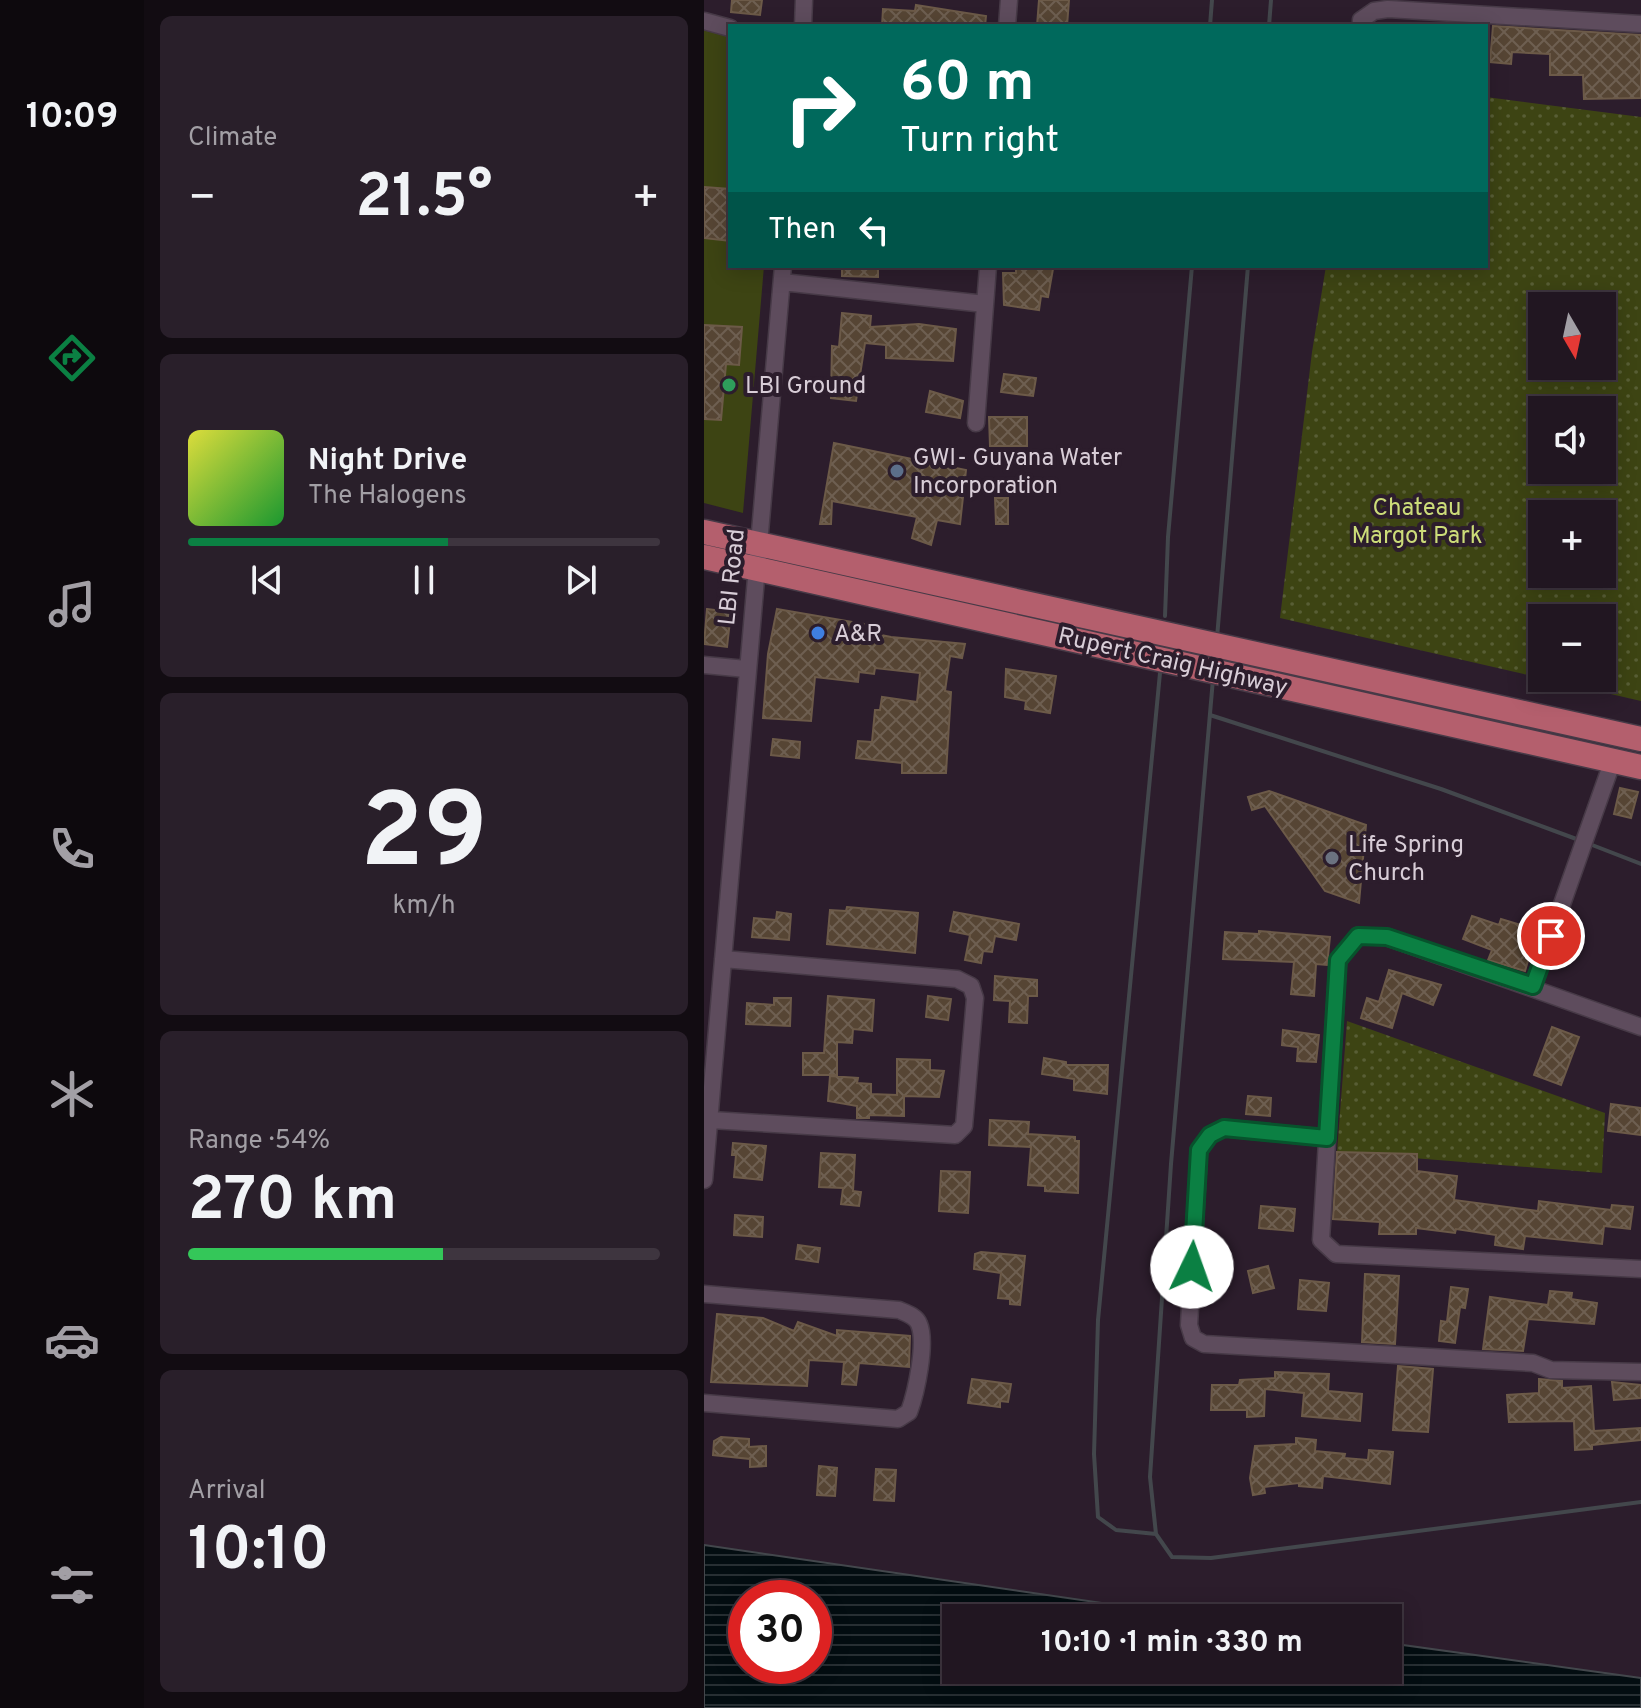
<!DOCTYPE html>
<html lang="en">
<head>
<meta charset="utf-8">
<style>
  body { margin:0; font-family:Overpass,sans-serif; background:#291f2a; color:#f1f3f6; height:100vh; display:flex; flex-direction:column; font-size:30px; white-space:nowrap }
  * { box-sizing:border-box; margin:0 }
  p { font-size:26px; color:#a29fa5 }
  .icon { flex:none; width:44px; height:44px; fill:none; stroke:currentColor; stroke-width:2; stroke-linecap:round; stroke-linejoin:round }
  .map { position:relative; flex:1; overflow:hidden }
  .side { display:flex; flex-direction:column; gap:16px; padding:16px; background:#120c12; width:560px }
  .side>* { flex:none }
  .top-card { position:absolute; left:24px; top:24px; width:760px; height:244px; border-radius:0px; box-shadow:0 4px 20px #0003,0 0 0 2px #3e353f; background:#00695c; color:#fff; overflow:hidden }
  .needle { width:52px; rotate:171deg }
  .controls { position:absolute; left:824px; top:292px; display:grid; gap:16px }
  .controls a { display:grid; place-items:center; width:88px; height:88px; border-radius:0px; background:#211621; box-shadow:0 4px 20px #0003,0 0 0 2px #3e353f; font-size:40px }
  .speed { position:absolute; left:24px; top:1580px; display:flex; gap:16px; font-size:40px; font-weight:700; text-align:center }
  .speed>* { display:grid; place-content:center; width:104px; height:104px; border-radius:50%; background:#211621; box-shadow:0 4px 20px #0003,0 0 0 2px #3e353f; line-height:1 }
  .speed .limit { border:12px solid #d22; background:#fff; color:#111 }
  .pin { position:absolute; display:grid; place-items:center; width:68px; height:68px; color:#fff; margin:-34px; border:4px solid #fff; border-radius:50%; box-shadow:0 2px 8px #0007 }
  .me { position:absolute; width:88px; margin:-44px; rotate:3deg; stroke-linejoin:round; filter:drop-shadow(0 0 6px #0008) }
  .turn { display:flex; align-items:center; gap:28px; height:168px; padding:0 40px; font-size:36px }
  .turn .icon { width:104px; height:104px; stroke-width:2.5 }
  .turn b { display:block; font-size:56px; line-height:68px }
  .then { display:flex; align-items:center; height:76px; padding:0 40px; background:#0003; gap:16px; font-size:30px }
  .big { font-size:60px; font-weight:700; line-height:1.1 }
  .side .card { flex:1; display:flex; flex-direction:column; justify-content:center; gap:12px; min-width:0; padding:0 28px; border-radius:12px; background:#291f2a }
  .side .dial { align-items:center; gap:0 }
  .dial b { font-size:104px; line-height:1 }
  .song { display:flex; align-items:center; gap:24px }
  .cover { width:96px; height:96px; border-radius:12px; background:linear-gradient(135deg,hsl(60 70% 55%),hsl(130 70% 35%)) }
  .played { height:8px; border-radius:4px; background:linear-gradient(90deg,#0b8043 55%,#3e353f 55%) }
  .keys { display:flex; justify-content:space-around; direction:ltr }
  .heat { display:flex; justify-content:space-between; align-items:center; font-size:44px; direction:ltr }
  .charge { height:12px; border-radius:6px; background:linear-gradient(90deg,#34c759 54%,#3e353f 0) }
  .trip { position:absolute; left:238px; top:1604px; width:460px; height:80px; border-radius:0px; background:#211621; box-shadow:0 4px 20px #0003,0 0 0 2px #3e353f; font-weight:700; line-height:80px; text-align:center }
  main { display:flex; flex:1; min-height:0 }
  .dock { display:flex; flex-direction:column; width:144px; justify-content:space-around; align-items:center; background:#0d090d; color:#a29fa5 }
  .dock .icon { width:56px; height:56px }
  .dock .on { color:#0b8043 }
  .dock b { font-size:36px; color:#f1f3f6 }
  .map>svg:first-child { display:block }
  .park { fill:url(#park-dots); fill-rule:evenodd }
  .pitch { fill:#3d4413 }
  .water { fill:url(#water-rules); stroke:#43474c; stroke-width:2; fill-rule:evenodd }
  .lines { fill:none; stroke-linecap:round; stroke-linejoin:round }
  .stream { stroke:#43474c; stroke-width:4 }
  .building { fill:url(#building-cross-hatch); stroke:#6c5a48; stroke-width:2 }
  .street-casing { stroke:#473a47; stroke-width:19 }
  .primary-casing { stroke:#473a47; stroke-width:27 }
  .street { stroke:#5e4c5d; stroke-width:16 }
  .primary { stroke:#b45f6d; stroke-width:24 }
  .route-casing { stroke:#07532c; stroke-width:20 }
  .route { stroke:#0b8043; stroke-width:14 }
  .leisure-dot { fill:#2e9e5b; stroke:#2c1d2c; stroke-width:3 }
  .service-dot { fill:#5c6f8a; stroke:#2c1d2c; stroke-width:3 }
  .shop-dot { fill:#3f7fe0; stroke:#2c1d2c; stroke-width:3 }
  .worship-dot { fill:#6b7280; stroke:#2c1d2c; stroke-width:3 }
  .labels { text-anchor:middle; stroke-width:8; stroke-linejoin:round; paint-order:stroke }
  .poi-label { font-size:24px; fill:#d8cdd7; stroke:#2c1d2c; text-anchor:start }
  .park-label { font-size:24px; fill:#ccdc79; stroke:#2c1d2c }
  .street-label { font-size:24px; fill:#d8cdd7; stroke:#2c1d2c }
</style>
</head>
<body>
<main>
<nav class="dock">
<b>10:09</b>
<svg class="icon on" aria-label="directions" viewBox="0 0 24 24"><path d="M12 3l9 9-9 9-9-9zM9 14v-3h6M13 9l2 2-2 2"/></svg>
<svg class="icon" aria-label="music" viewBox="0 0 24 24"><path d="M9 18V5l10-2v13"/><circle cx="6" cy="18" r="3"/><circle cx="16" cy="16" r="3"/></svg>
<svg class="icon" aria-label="phone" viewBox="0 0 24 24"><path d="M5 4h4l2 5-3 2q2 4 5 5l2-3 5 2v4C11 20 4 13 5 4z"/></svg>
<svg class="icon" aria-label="climate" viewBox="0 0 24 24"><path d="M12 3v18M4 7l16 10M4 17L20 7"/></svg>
<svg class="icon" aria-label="car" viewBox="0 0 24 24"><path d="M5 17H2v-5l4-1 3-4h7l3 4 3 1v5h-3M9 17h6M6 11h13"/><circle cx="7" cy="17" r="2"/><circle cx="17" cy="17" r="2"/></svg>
<svg class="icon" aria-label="filters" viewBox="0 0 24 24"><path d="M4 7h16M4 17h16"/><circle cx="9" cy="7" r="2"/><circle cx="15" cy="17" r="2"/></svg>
</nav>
<section class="side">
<div class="card"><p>Climate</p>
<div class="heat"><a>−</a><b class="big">21.5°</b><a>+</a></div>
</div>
<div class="card">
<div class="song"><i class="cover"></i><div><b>Night Drive</b><p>The Halogens</p></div></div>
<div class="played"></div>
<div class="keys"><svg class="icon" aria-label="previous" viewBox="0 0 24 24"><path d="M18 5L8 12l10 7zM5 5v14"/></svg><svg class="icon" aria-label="pause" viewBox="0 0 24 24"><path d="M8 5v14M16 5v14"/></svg><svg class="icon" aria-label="next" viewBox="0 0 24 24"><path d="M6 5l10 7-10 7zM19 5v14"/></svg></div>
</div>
<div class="card dial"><b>29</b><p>km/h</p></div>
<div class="card"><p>Range · 54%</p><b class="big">270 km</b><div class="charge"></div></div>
<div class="card"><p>Arrival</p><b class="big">10:10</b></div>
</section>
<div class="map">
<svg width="937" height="1708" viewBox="0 0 937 1708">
  <defs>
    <pattern id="park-dots" width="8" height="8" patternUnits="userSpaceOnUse" patternTransform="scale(2)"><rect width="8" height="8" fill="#3d4413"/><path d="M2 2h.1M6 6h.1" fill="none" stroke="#585e35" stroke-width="1.8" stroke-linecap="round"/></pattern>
    <pattern id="water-rules" width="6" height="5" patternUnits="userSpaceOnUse" patternTransform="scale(2)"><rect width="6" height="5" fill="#030d11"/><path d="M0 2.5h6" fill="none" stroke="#272f33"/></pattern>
    <pattern id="building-cross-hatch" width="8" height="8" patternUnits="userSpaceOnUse" patternTransform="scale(2)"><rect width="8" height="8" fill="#564534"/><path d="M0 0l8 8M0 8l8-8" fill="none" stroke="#6e5f51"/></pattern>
  </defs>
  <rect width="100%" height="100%" fill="#2c1d2c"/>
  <!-- park -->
  <path class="park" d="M782,97l155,20v584l-361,-83 32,-266 14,-86h160zM838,306h60v60h-60zM838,410h60v60h-60zM838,514h60v60h-60zM838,618h60v60h-60z
    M643,1021l258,92 -3,60 -265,-21z"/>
  <!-- pitch -->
  <path class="pitch" d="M0,28l26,5v233h34l-21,247 -39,-10z"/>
  <!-- water -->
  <path class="water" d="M0,1545l501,73h-249v52h432v-27l253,35v30h-937zM42,1598h68v68h-68z"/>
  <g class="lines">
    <!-- stream -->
    <path class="stream" d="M506,26l2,-26
      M565,26l2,-26
      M461,616l3,-79 24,-271
      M513,638l31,-372
      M509,679l-42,485 -21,313 6,57 16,23 39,1 430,-56
      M506,715l231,74 138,51
      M883,843l54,21
      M452,1534l-40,-4 -18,-13 -4,-63 4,-134 62,-647"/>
  </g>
  <!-- building -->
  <path class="building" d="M28,0h30l-2,15 -29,-3z
    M335,0h30l-2,26h-30z
    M212,5l70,11 -1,10h-103l1,-17 32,2z
    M789,26l148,9v63l-57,1 -1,-24h-33v-21l-38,-2 -1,12 -21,-2z
    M0,187l26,2v52l-26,-3z
    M138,266h36v11l-36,-1z
    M312,266l37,3 -5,28 -7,-1 -2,14 -35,-5 -1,-32h13z
    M138,313l29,3 -1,11 49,-3 37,5 -3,32 -67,-3v-13l-21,-2 -9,58 -25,-3 1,-52 7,1z
    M0,325l38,2 -3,38 -13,-1 -5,56 -17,-1z
    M300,374l32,4 -3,18 -32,-4z
    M226,391l33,10 -3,17 -34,-6z
    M285,417h38v29h-37z
    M130,443l132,27 -6,54 -23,-4 -6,25 -19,-7 5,-21 -85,-16 -1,23h-11z
    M291,498h13v26h-12z
    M3,609l24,3 -4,35 -23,-3z
    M73,609l105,18 -1,8 10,2 74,7 -3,14 -12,-2 -5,35 6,1 -5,81h-44v-10l-46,-5 2,-17 14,1 3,-32h5l2,-13 35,5 3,-29 -45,-5 -1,6 -15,-2 -1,10 -43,-5 -4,44 -48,-3 5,-64z
    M302,669l50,7 -6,37 -25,-4 1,-8 -21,-4z
    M69,739l27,3 -1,16 -28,-3z
    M916,788l18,4 -7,26 -17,-4z
    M565,791l97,34 -7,78 -34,-12 -60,-85 -13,4 -4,-13z
    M143,907l71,6 -3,40 -88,-9 3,-34 16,1z
    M73,912l14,2 -2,26 -37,-3 2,-19 22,2z
    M250,912l65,12 -3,16 -21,-4 -3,16 -9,-1 -2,12 -16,-3 5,-25 -20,-4z
    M768,916l27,9 2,-6 36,11 -12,41 -37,-11 4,-10 -29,-11z
    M555,931l71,6 -3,28 -11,-1 -2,32 -23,-2 3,-32 -71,-3 2,-27 34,2z
    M685,970l52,15 -8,20 -31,-12 -10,35 -31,-10 6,-20 12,4z
    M291,976l42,4v16h-9l-1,27 -18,-1 1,-21 -16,-1z
    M124,996l46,4 -2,31 -19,-2 -1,14 -15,-1v33h-34v-22h21z
    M224,996l23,3 -3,21 -22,-3z
    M70,998h17l-1,28 -44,-2 1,-21 27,2z
    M848,1027l27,10 -18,48 -27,-10z
    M579,1030l36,5 -3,27 -19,-1 1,-14 -16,-2z
    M340,1058l22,4v3h42l-1,29 -33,-4v-11l-32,-5z
    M193,1059l33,1v10l14,1 -5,26 -35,-1v20l-35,-1v3h-12v-12l-29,-5 2,-25 28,2 -1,5 14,1v10l26,1z
    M544,1096l23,2 -1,18 -24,-2z
    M907,1104l30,4v27l-33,-4z
    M286,1120l39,2 -1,12 47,3v4h4l-1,52 -33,-2v-5l-17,-1 3,-38 -42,-2z
    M29,1143l33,3 -4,34 -28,-3 2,-22h-4z
    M633,1152l80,2v17l40,5 -3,24 84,11 1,-10 72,9 1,-5 21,2 -3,22 -26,-3 -2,18 -77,-8 -2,13 -28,-4 1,-10 -40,-6 -1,4 -39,-5v6h-37l1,-12 -47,-3z
    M117,1153l34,2 -2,36 8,1 -2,14 -18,-2 2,-16 -24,-1z
    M237,1171l29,1 -2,41 -29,-2z
    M557,1206l34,3 -2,22 -34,-3z
    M31,1215l28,2 -1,20 -28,-2z
    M94,1245l22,3 -2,14 -22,-3z
    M277,1252l44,4 -5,49 -10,-1v-5l-12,-1 3,-25 -27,-4 1,-15z
    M564,1266l6,22 -21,5 -5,-22z
    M661,1274l34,2 -4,68 -33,-2z
    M596,1280l29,3 -3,28 -28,-2z
    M747,1287l17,2 -3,19 -5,-1 -5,36 -16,-2 2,-20 6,1z
    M846,1291l22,2 -1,6 26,4 -3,21 -66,-5 -5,32 -40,-2 7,-52 58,8z
    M13,1314l46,4 31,13 4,-9 39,14v-6l73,6 -1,31 -50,-4 -3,22 -14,-1 2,-22 -35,-2 -2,26 -96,-4z
    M694,1366l35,3 -5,63 -35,-2z
    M571,1372l54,2 -1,17 34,3 -2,27 -58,-5 2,-23 -39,-4 -1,27 -17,1v-7h-36l1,-25h27l1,-5 35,-2z
    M268,1379l39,5 -3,18 -8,-1v6l-32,-4z
    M835,1379l23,2v7l29,-2 3,45 47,-3v12l-49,5v4l-17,1 -1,-29 -65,1 -2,-27 32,-2z
    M908,1382l29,3v13l-27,2z
    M17,1437l28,2v8l17,-1v20l-16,1v-8l-37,-4 1,-14z
    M592,1438l20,2 -1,11 30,3 -1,4 24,2 1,-10 24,2 -3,32 -67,-8 -1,12 -23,-2v-3l-35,4 1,6 -12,2 -3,-17 5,-32 41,-2z
    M115,1466l18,2 -2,28 -18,-1z
    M172,1469l20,1 -2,31 -20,-1z"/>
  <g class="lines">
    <!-- street casing -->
    <g class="street-casing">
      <path id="street" d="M0,21l26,7
        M99,26l1,-26
        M303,26l2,-26
        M657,26v-6l13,-9 14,-2 253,15
        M78,282l203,22
        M272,423l12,-157
        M0,665l42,4
        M829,986l80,-226
        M937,1027l-254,-90 -29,-1 -20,24 -17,280 15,14 305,15
        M7,1120l244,15 9,-9 11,-128 -4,-12 -14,-7 -234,-20
        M623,1138l-103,-10 -14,7 -11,15 -10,175 4,13 11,6 329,19 18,7 90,2
        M0,1180l79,-914
        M0,1294l195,16c7,3 17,6 20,14 8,19 -3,69 -10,88l-11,7 -194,-16"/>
    </g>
    <!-- primary casing -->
    <g class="primary-casing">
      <path id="primary" d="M0,532l937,207
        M0,557l937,210"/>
    </g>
    <!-- street -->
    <use href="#street" class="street"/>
    <!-- primary -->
    <use href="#primary" class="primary"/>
  </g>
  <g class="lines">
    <!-- route casing -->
    <g class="route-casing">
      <path id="route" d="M488,1267l7,-117 11,-15 14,-7 103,10 11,-178 20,-24 29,1 146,49 18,-50"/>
    </g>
    <!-- route -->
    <use href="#route" class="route"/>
  </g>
  <!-- markers -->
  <circle class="leisure-dot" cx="25" cy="385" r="8"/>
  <circle class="service-dot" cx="193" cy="471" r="8"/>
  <circle class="shop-dot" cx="114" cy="633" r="8"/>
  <circle class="worship-dot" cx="628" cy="858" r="8"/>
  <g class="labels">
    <!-- poi labels -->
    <g class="poi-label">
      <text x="41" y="393">LBI Ground</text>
      <text x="209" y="465">GWI- Guyana Water<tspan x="209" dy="28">Incorporation</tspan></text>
      <text x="130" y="641">A&amp;R</text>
      <text x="644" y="852">Life Spring<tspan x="644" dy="28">Church</tspan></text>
    </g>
    <!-- park labels -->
    <g class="park-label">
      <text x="713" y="515">Chateau<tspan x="713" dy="28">Margot Park</tspan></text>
    </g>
    <!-- street labels -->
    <g class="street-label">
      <text transform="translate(27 577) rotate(-84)" y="8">LBI Road</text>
      <text transform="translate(469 661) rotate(13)" y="8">Rupert Craig Highway</text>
    </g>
  </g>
</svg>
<div class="controls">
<a><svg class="needle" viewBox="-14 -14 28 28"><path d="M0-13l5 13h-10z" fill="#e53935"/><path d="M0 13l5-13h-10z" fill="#a29fa5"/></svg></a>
<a><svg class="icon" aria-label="sound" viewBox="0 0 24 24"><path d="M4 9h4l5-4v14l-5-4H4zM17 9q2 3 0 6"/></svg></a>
<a>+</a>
<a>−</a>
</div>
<div class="speed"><div class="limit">30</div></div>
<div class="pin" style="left:847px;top:936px;background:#d93025"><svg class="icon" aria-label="arrive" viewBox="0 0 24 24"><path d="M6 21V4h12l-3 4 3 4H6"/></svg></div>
<svg class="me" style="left:488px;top:1267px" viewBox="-20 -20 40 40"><circle r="19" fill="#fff"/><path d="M0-13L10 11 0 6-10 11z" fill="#0b8043"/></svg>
<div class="trip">10:10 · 1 min · 330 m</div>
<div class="top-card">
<div class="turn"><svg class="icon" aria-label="right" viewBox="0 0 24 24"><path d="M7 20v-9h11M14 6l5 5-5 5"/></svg><div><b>60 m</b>Turn right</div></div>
<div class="then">Then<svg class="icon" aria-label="left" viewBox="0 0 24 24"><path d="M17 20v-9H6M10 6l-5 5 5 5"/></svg></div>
</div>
</div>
</main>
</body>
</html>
